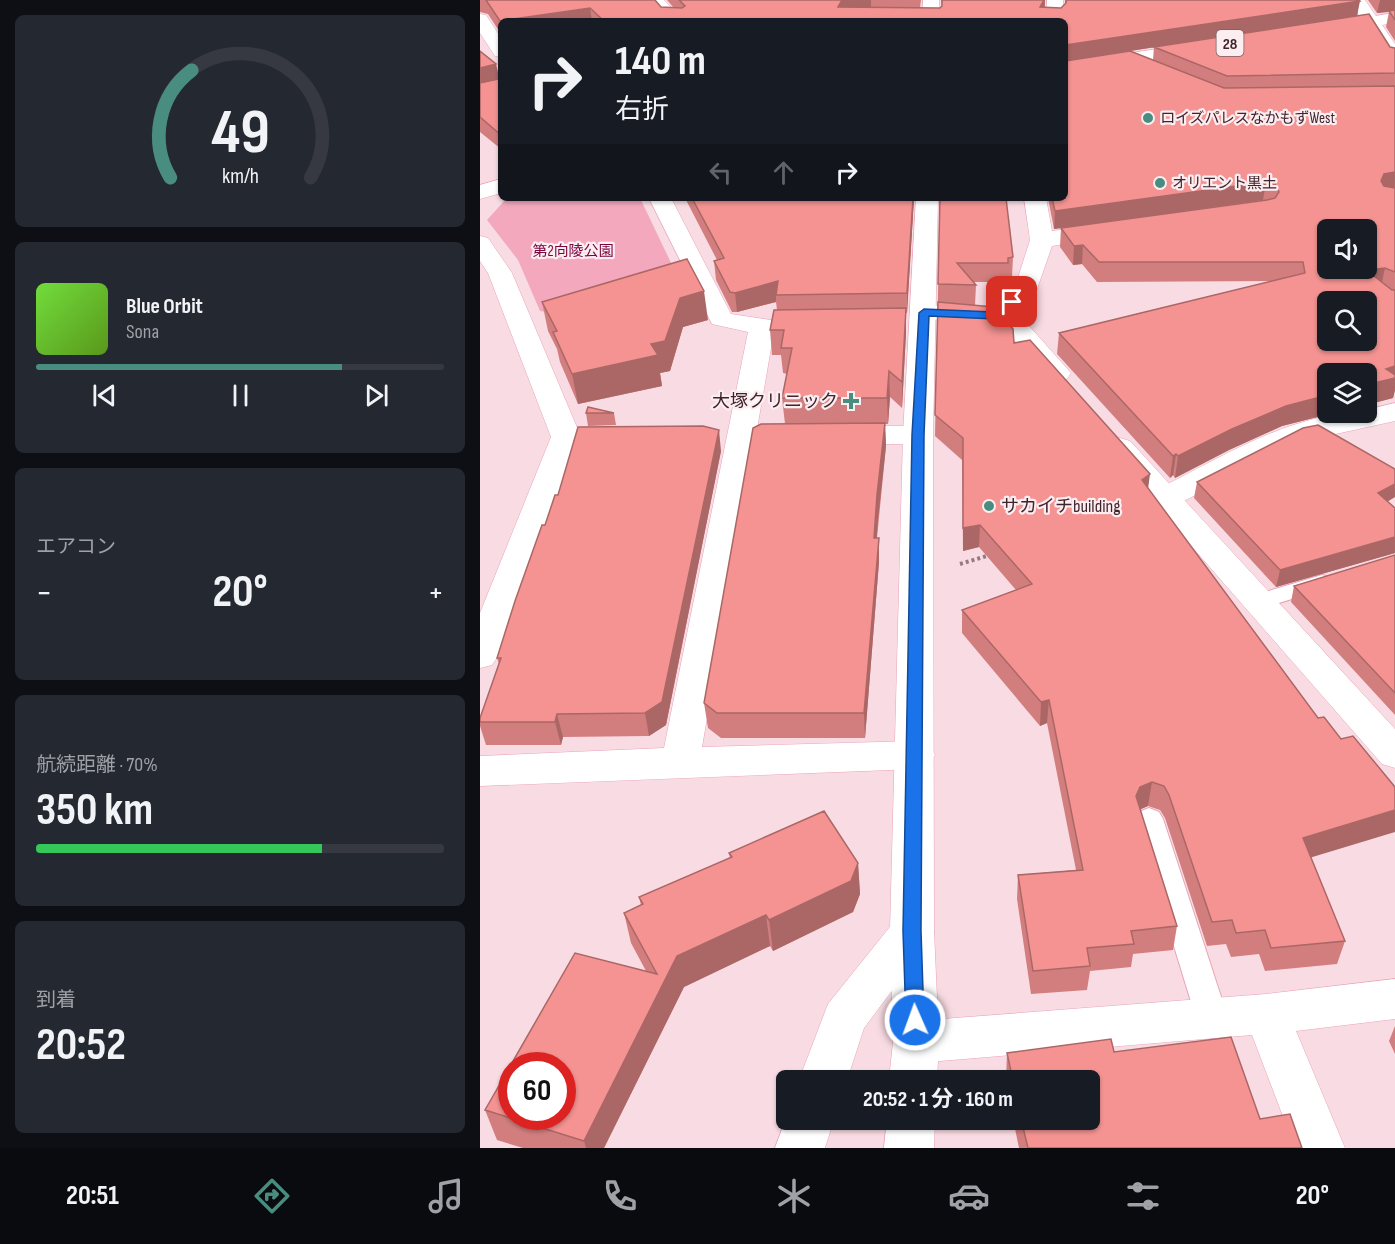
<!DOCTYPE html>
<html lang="ja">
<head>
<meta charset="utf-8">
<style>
  body { margin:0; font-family:"Sofia Sans Condensed","Noto Sans JP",sans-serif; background:#242831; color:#f1f3f6; height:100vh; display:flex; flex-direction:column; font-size:22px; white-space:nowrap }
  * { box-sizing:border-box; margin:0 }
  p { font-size:20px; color:#9ea1a6 }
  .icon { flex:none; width:33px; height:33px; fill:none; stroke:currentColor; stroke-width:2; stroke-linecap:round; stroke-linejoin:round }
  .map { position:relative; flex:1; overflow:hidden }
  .side { display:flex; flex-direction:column; gap:15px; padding:15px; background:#0d0f14; width:480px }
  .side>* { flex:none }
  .top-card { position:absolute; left:18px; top:18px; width:570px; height:183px; border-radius:9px; box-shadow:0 2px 4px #0004; background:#171b24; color:#f1f3f6; overflow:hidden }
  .buttons { position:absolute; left:837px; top:219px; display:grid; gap:12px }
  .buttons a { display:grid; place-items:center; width:60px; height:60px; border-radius:9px; background:#171b24; box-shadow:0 2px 4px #0004; font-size:30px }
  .speed { position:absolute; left:18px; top:1052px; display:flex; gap:12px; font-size:30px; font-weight:700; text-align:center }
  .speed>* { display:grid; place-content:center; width:78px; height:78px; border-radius:50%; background:#171b24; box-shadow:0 2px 4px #0004; line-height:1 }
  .speed .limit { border:9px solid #d22; background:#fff; color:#111 }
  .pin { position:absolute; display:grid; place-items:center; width:51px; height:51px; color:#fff; margin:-26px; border-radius:12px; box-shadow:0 3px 9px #0006 }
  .me { position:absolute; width:66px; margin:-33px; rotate:358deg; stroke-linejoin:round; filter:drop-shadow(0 0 4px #0008) }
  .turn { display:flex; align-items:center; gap:21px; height:126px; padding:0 18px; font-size:27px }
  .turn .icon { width:78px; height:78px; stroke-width:2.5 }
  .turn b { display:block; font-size:42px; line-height:51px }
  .lanes { display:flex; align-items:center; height:57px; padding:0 18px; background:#0003; justify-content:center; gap:30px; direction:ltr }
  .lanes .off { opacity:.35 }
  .big { font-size:45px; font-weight:700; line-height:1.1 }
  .side .card { flex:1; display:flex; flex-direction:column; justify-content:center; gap:9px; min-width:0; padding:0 21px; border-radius:9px; background:#242831 }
  .side .dial { align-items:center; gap:0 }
  .dial svg { height:156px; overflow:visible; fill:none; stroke:#363941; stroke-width:7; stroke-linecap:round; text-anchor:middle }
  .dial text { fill:#f1f3f6; stroke:none }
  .song { display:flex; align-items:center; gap:18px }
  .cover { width:72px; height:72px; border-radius:9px; background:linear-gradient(135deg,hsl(100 70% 55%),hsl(90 70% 35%)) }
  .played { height:6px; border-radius:3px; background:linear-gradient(90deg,#498c80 75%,#363941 75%) }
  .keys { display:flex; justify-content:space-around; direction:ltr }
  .heat { display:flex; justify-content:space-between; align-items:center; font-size:33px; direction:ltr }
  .charge { height:9px; border-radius:4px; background:linear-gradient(90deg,#34c759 70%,#363941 0) }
  .trip { position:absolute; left:296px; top:1070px; width:324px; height:60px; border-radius:9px; background:#171b24; box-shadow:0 2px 4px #0004; font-weight:700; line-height:60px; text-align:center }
  .tab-bar { display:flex; height:96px; justify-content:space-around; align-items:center; background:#090b0e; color:#9ea1a6 }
  .tab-bar .icon { width:42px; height:42px }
  .tab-bar .selected { color:#498c80 }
  .tab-bar b { font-size:27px; color:#f1f3f6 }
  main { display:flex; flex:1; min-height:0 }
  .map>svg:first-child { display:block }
  .green { fill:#f3a8be }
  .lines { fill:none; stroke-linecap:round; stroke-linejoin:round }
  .service-casing { stroke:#e8a3b7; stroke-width:2 }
  .minor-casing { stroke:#e8a3b7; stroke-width:1 }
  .tertiary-casing { stroke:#e8a3b7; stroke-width:1 }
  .primary-casing { stroke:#e8a3b7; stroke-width:1 }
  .path { stroke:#967a82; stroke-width:4; stroke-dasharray:3 3; stroke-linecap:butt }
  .service { fill:#fff; fill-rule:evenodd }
  .minor { fill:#fff; fill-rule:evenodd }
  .tertiary { fill:#fff; fill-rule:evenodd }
  .primary { fill:#fff; fill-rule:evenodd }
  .wall { fill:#d27e7e; fill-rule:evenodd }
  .shaded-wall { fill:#ab6766 }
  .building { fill:#f49392; stroke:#ab6766; stroke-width:1.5; fill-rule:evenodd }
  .route { fill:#1a73e8; stroke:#114b97; stroke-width:1.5 }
  .poi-dot { fill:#498c80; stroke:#fcedf1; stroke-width:2 }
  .labels { text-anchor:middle; stroke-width:4.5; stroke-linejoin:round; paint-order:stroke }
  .far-poi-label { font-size:15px; fill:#3f242c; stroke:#fcedf1; text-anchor:start }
  .far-park-label { font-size:15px; fill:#79053d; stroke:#fcedf1 }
  .shield { fill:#fcedf1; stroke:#786067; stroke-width:1.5 }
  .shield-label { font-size:16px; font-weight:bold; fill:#3f242c }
  .poi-label { font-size:18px; fill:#3f242c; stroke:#fcedf1; text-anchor:end }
</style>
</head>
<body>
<main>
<section class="side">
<div class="card dial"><svg viewBox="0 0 100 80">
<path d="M14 69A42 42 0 1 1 86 69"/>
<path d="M14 69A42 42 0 0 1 25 14" stroke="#498c80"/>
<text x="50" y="56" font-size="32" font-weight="700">49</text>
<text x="50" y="72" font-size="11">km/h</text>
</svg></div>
<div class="card">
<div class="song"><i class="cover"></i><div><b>Blue Orbit</b><p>Sona</p></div></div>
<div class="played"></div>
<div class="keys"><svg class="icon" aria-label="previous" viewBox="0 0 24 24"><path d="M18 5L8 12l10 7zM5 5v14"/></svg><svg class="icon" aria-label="pause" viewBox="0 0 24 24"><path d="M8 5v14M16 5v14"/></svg><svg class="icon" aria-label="next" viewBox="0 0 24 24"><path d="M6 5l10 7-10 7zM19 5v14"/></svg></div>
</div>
<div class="card"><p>エアコン</p>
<div class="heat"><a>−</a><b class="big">20°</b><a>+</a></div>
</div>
<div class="card"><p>航続距離 · 70%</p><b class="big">350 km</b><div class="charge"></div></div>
<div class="card"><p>到着</p><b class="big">20:52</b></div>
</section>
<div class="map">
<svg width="915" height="1148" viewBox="0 0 915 1148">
  <rect width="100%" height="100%" fill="#f9dce3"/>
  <!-- green -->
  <path class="green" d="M31,198h129l34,71 -123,44 -11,-2 -22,-51 -31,-40 18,-20z"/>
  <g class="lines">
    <!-- service casing -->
    <g class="service-casing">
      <path id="service" d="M842,575l8,2 3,5 -3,5 -70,22 -8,-3 -4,-5 4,-5z
        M669,808l10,4 4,7 65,199 -5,10 -11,4 -11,-4 -5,-10 -61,-199 4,-7z"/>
    </g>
    <!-- minor casing -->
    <g class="minor-casing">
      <path id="minor" d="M167,0h17l20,21h-19z
        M567,0h16v17l-3,4h-19l5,-5z
        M869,0h16l30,44v19l-6,-1z
        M0,14l6,1 15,23v19l-6,-1 -15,-23z
        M169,198h22l60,116 40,6 4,5 -73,422 214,-6 13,4 6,10 -6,10 -13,4 -436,17v-30l184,-8 84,-416 -36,-8z
        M544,198h22l6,33 51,-7 8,2 4,5 -4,5 -8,2 -51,8 -16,46 -32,29 -9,3 -9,-3 -4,-5 4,-5 30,-27 14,-44z
        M0,236l8,2 24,35 69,164 -83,219 -6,9 -12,3v-55l71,-176 -63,-164 -8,-12z
        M915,403v18l-96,21 -123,63 -11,2 -11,-2 -4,-7 4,-7c65,-32 137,-79 212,-79v-2z
        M362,426h76l10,3 5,6 -5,6 -10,3h-76l-10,-3 -5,-6 5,-6z
        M432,913l15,5 7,13 -7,13 -63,84 -17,52h-48l29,-76 69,-86z
        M915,979v40l-99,12 49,117h-50l-43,-113 -336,28 -16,-6 -7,-15 7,-15 16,-6 350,-27z
        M306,1119h48l-9,29h-50z"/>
    </g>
    <!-- tertiary casing -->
    <g class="tertiary-casing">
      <path id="tertiary" d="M444,305l71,3 27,10 49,55 -4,6 -10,2 -10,-2 -43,-51 -13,-4 -76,-6 -4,-5 4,-5z
        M640,438l10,3 265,288v39l-13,-4 -272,-311 -5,-6 5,-6z"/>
    </g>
    <!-- primary casing -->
    <g class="primary-casing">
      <path id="primary" d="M443,0h16l1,21h-18z
        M915,13v10l-67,10 -6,-1 -3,-4 3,-4 6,-1z
        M717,43l6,1 3,4 -3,4 -138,23v-12z
        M21,179v14l-21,6v-14z
        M436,198h22l-5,237 1,496 5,111 -2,38h-48l4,-38 -3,-111 13,-496z
        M407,1119h48l-1,29h-50z"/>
    </g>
    <!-- path -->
    <path class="path" d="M480,564l30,-9"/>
    <!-- service -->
    <use href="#service" class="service"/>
    <!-- minor -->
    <use href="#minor" class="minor"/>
    <!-- tertiary -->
    <use href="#tertiary" class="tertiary"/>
    <!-- primary -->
    <use href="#primary" class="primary"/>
  </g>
  <!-- wall -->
  <path class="wall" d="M0,0h175l6,7 13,1 -7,-8h254l-1,8h20l2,-2 -1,-6h104v7l16,1 4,-4v-4h294l-2,16 33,31 5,1v342l-2,8 -27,7v-31l-38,38h9l-55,14 -53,24 -54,28 -2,-3 -3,3 -113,-124 2,-21 212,-52 -174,1 -15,-18 -9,1 -13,-18 1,-19 -7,1 -6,-31h17v-177h-564v13l-13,-20 -8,-2zM772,32l-98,15 -1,13 -87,1zM783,200h1l-152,21z
    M888,0h27v41l-9,-14 3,-15 -12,1z
    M0,51l19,27 2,-11v82l-21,-17z
    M205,198h229l-7,115h-1v20l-4,75 -12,-11 -2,27h-3l1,22 -9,92 2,24 -14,176h-144l-13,-10 -4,-25 81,-279 -3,-26 5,-24 -4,-1 -2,-18h-9l-2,-25 7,-20 -1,-8 -39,10h-5l-16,-32 -2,-19 3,-1z
    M460,198l73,59 -1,20h-4v5h-35l3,3 -1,20 39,38 134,145 162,370 35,83 -8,23 -72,7 -6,-17 -28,3 -5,-13 -19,2 -42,-128 -5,-8 -12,-4 -8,3 37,117 -4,24 -40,4 -2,13 -41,4 -3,19 -56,4 -14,-95 1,-24 58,-5 -29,-147 -7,3 -78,-93v-23l54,-20 -37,-43 -16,4 -1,-91 -27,-24z
    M62,302l166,18 -25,7 -13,44 -10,2 2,13 -84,18 -18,-42 -3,-13 -9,-18z
    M106,413h28l2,12 -28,1z
    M241,451l-55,274 -17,11 -86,1 -2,8h-75l-6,-19v-8l19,-54 -2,-6 48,-133 13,-30z
    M717,482l191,20 7,6v45l-119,34 -82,-89z
    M915,555v160l-104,-113 3,-16z
    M249,853l129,10 2,31 -7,18 -80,39 -3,-5 -86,41 -80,161h-81l-26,-8 -12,-30 161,-139 -15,-28 -7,-30 17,-8 -2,-8 91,-39z
    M915,1026v28l-6,-13z
    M634,1052l146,67 42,29h-283l-6,-29h76v-39h-83l1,-27z"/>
  <!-- shaded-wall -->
  <path class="shaded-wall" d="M362,0h29v10l-33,-3z
    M564,0h1l-1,15 -4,-8z
    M900,0h15v11l-18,2z
    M880,1l-3,15 -292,45 1,-16z
    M110,8l2,13h-90z
    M16,64l4,16 -20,5v-17z
    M915,172v18l-15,2 1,-11 3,-7z
    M786,182l-3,18 -209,29 1,-18z
    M433,198h1l-7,115v-20z
    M603,245l-1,19 -9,1 1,-19z
    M905,268l-4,19 -7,-11 3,-7z
    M298,281l-2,14v7l-39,10 -2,-19z
    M224,291l4,29 -25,7 -13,44 -10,2 2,13 -84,18 -6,-30 79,-30 29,-46z
    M426,308v25l-4,75v-26z
    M915,366v24l-2,8 -27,7v-20l20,-16z
    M409,371l1,26 -2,27 -1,-26z
    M848,395v17h9l-55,14 -53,24 -54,28 3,-22 54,-27 54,-23z
    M405,423l1,23 -8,73 -3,43 -1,-24 3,-43z
    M239,430l2,21 -55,274 -17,11 -4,-23z
    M696,454l-3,21 -3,3 3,-22z
    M670,474l-3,23 -5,-17z
    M915,484v13l-21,13 4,-17z
    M500,525l-1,22 -16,4v-23z
    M915,537v16l-119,34 4,-17z
    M399,538v24l-14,176 -1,-25z
    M569,700l-2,23 -7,3 1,-24z
    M77,714l6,23 -2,8 -6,-23z
    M672,782l-4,24 -11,5 -1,-15 4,-9z
    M915,810v22l-99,30 7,-24z
    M378,863l2,31 -7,18 -80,39 -4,-31z
    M286,915l4,31 -86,41 -80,161h-18l-2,-7 93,-185z"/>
  <!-- building -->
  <path class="building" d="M6,0h169l6,7 21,1 3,-2 -6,-6h163l-4,7 102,1 2,-2v-6h102l-4,7 21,1 5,-5v-3h293l1,1 -294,44 -1,4v-28h-461l-14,-13 -90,13z
    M915,10v10l-6,-9z
    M889,14l21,33 5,1v25l-168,3 -73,-29z
    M0,51l16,13 -16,4z
    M650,51l94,37 171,-2v86l-11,2 -3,7 3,5 11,2v84l-10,-4 -8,1 -3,7 18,14h3v76l-9,3 9,6v3l-29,7v-11h-38v21l-42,11 -54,23 -54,27 -2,-2 -3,2 -114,-123 246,-60 -2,-11h-204l-16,-17 -9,1 -13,-18 206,-28 8,-2 4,-6 -4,-8 -9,-2 -211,29 -3,-13h13v-138l1,1zM848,230h38v38h-38zM848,302h38v38h-38z
    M20,66l1,1v68l-21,-18v-34l19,-4z
    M212,198h221l-6,95 -131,2 2,-14 -43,12 -5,-1 -16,-31 10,-3z
    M460,198h66l7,59 -5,1v5h-51l19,22 -38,-1z
    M207,259l17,32 -24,7 -15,43 -14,3 7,11 -86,19 -19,-42 4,-1 -15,-29z
    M458,302l56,5 19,22 1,14 16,-3 120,134 -8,6 176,238 6,-1 17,22 12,-3 42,51v23l-92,28 42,103 -74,7 -6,-18 -29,3 -4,-13 -20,2 -43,-127 -5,-9 -12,-4 -12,5 -4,9 41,130 -46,5 3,13 -47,4 3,18 -57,5 -15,-96 65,-5 -34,-170 -8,2 -79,-92 70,-26 -52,-59 -17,3v-90l-28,-23z
    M426,308l-4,74 -13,-11 -2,27h-105l10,-50h-11l3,-18h-14l4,-20z
    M108,407l26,6h-28z
    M405,423l-8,72 -3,43h5l-15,175h-147l-13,-10 49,-275 8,-4z
    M838,425l77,44v15l-17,9 17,15v29l-115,33 -83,-88 106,-54z
    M223,426l16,4 -57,272 -17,11 -88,1 -2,8h-75v-4l21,-60h-4l18,-57 27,-76h3l10,-30h3l20,-68z
    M915,555v138l-101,-107z
    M344,811l34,52 -7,18 -82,39 -3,-5 -89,41 -93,185 -99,-31 90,-157 82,21 -33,-61 19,-9 -4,-7 93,-40 -3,-4zM32,1065h50v51h-50z
    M751,1037l29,82 30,-5 12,34h-274l-7,-29h68v-39h-76l-6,-27 104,-14 3,13z"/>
  <!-- route -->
  <path class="route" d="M532,299l5,3 -2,2 -20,15 -66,-3 -5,119 -3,496 3,89 -2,6 -7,3 -7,-3 -2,-6 -3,-89 9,-496 7,-122 5,-4 69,3z"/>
  <!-- markers -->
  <g class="poi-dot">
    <circle cx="668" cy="118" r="6"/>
    <circle cx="680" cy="183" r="6"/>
    <path d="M368 392h6v6h6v6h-6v6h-6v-6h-6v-6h6z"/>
    <circle cx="509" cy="506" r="6"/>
  </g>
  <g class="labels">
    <!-- far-poi labels -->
    <g class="far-poi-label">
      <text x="680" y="123">ロイズパレスなかもずWest</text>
      <text x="692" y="188">オリエント黒土</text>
    </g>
    <!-- far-park labels -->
    <g class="far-park-label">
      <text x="93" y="256">第2向陵公園</text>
    </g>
    <!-- shield labels -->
    <rect class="shield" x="736.5" y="30" width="27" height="26" rx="4.5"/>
    <g class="shield-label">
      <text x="750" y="49">28</text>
    </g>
    <!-- poi labels -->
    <g class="poi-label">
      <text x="358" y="407">大塚クリニック</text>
      <text x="521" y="512" text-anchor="start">サカイチbuilding</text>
    </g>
  </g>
</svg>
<div class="buttons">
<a><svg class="icon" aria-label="sound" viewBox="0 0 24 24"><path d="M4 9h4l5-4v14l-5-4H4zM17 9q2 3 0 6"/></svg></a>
<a><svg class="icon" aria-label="search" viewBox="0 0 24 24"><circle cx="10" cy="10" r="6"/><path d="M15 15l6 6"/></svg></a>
<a><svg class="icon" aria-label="layers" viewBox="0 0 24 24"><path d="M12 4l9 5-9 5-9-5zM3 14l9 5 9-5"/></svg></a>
</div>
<div class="speed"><div class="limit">60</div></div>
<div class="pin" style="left:532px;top:302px;background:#d93025"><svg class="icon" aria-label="arrive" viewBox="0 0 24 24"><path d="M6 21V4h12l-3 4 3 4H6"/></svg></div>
<svg class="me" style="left:435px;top:1020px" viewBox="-20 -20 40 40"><circle r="17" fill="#1a73e8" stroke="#fff" stroke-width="3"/><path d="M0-11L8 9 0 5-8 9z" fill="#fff"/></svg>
<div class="trip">20:52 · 1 分 · 160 m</div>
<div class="top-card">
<div class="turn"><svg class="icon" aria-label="right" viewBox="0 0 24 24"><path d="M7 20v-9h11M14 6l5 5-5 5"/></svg><div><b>140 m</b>右折</div></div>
<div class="lanes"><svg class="icon off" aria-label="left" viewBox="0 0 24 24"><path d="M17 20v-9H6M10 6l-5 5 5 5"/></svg><svg class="icon off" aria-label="ahead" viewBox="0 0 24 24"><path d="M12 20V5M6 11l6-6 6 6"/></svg><svg class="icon" aria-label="right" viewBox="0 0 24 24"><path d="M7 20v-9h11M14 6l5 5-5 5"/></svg></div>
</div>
</div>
</main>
<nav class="tab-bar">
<b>20:51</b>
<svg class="icon selected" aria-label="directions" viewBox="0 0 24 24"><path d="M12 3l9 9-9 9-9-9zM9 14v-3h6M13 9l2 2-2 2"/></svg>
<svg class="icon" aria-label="music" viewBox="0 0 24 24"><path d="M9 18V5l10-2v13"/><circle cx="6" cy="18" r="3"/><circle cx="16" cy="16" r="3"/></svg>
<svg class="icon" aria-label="phone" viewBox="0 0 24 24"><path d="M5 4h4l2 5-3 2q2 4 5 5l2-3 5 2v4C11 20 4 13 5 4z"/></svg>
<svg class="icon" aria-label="climate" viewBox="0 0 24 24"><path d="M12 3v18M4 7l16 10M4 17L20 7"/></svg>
<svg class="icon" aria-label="car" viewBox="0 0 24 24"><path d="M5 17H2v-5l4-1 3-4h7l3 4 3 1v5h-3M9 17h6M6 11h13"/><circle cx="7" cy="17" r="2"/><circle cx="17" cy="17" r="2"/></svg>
<svg class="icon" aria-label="filters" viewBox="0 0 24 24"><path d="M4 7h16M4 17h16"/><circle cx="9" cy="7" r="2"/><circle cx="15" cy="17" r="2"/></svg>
<b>20°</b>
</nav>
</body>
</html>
